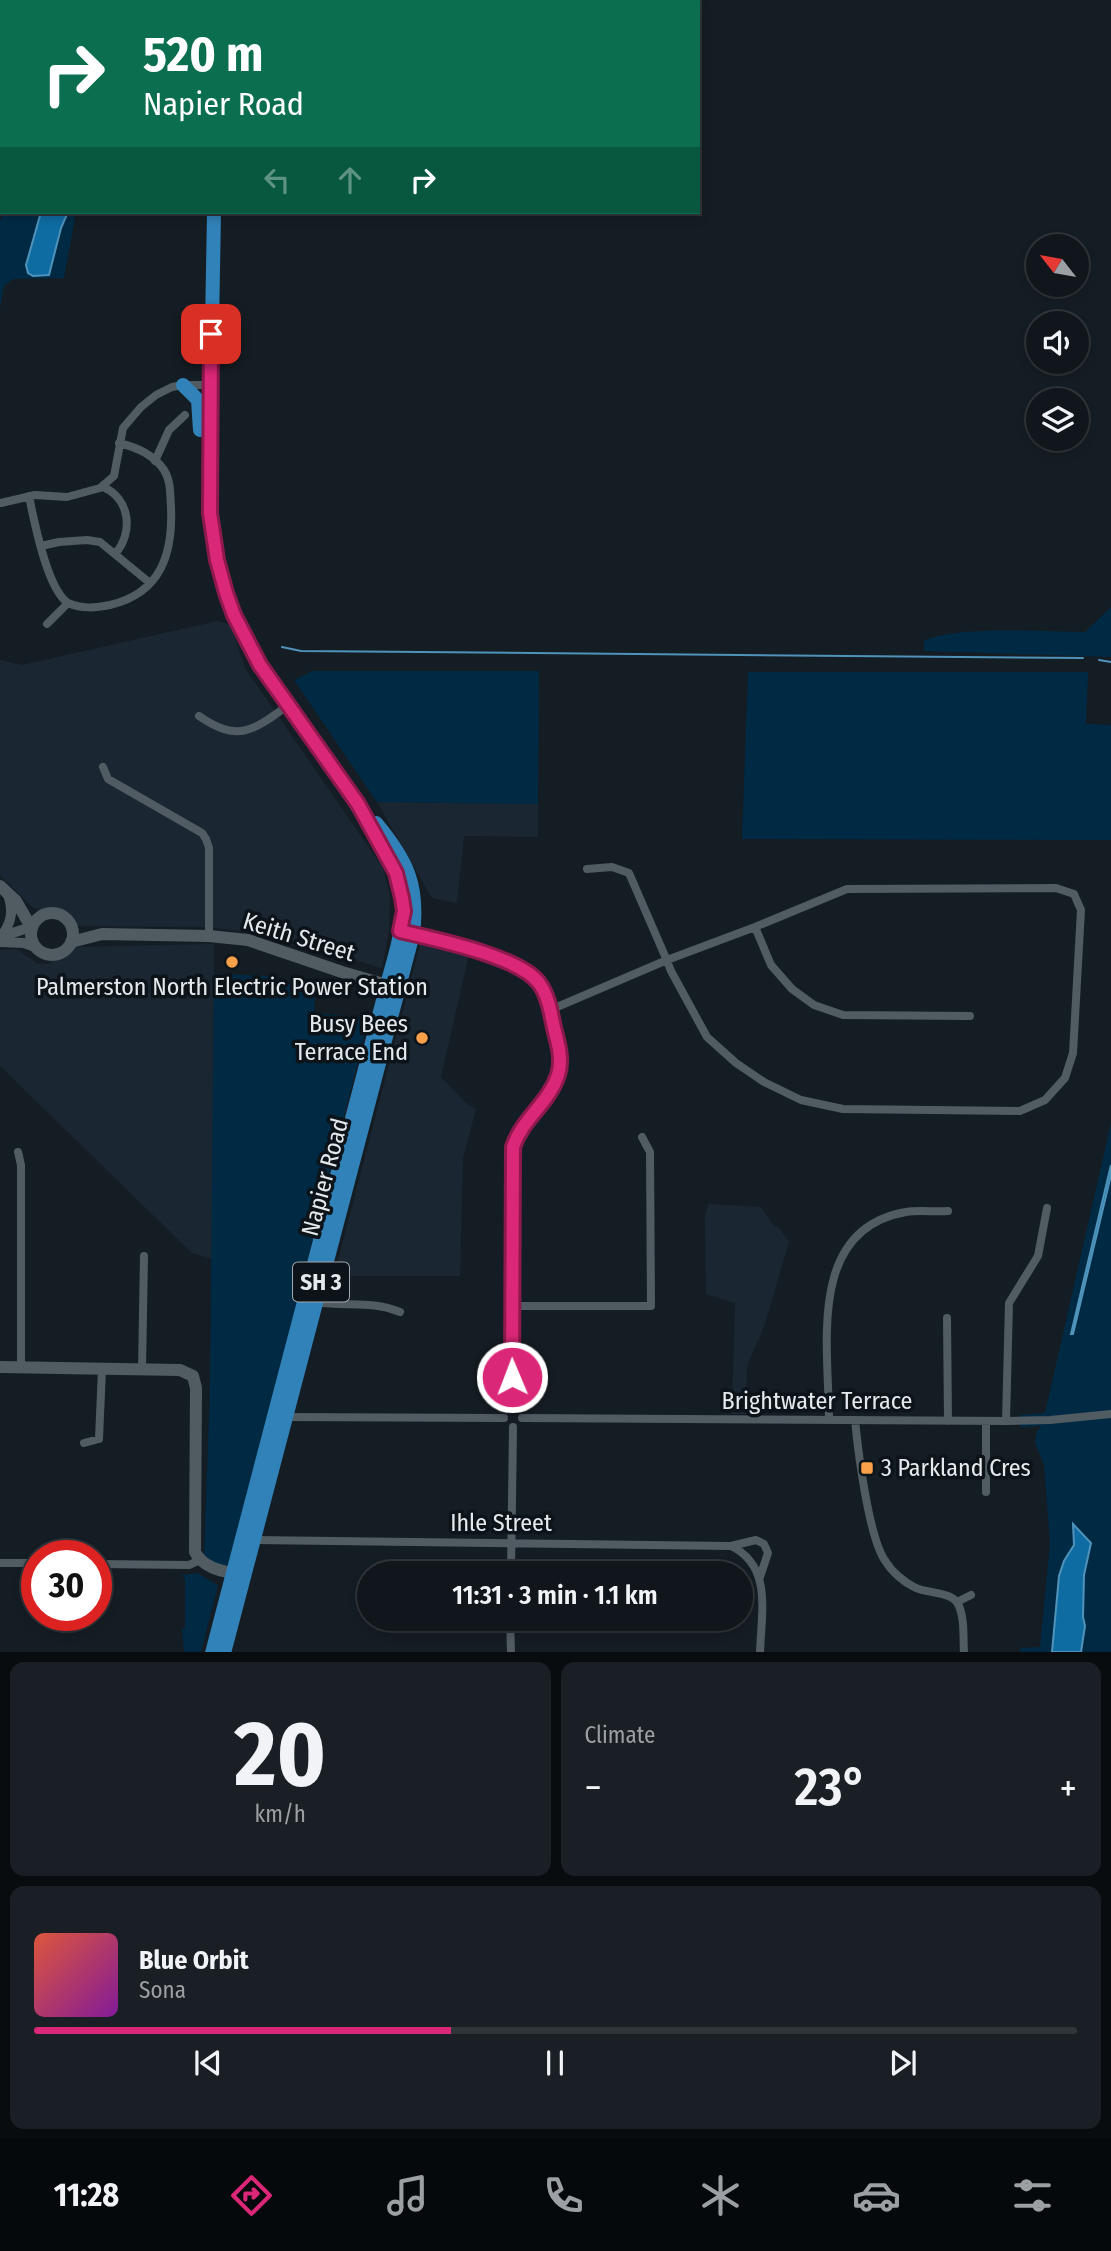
<!DOCTYPE html>
<html lang="en">
<head>
<meta charset="utf-8">
<style>
  body { margin:0; font-family:"Fira Sans Condensed",sans-serif; background:#191f24; color:#f1f3f6; height:100vh; display:flex; flex-direction:column; font-size:26px; white-space:nowrap }
  * { box-sizing:border-box; margin:0 }
  p { font-size:23px; color:#9c9fa3 }
  .icon { flex:none; width:38px; height:38px; fill:none; stroke:currentColor; stroke-width:2; stroke-linecap:round; stroke-linejoin:round }
  .map { position:relative; height:1652px; overflow:hidden }
  .details { display:flex; flex-direction:column; gap:10px; padding:10px; background:#090c0f; flex:1 }
  .details>* { flex:none }
  .guide { position:absolute; left:0px; top:0px; width:700px; height:214px; box-shadow:0 4px 10px #0003,0 0 0 2px #30353a; background:#0b6e4f; color:#fff; overflow:hidden }
  .needle { width:46px; rotate:301deg }
  .fabs { position:absolute; left:1026px; top:234px; display:grid; gap:14px }
  .fabs a { display:grid; place-items:center; width:63px; height:63px; border-radius:50%; background:#10161b; box-shadow:0 4px 10px #0003,0 0 0 2px #30353a; font-size:35px }
  .speed { position:absolute; left:21px; top:1540px; display:flex; gap:14px; font-size:35px; font-weight:700; text-align:center }
  .speed>* { display:grid; place-content:center; width:91px; height:91px; border-radius:50%; background:#10161b; box-shadow:0 4px 10px #0003,0 0 0 2px #30353a; line-height:1 }
  .speed .limit { border:10px solid #d22; background:#fff; color:#111 }
  .pin { position:absolute; display:grid; place-items:center; width:60px; height:60px; color:#fff; margin:-30px; border-radius:14px; box-shadow:0 4px 10px #0006 }
  .me { position:absolute; width:77px; margin:-38px; rotate:359deg; stroke-linejoin:round; filter:drop-shadow(0 0 5px #0008) }
  .turn { display:flex; align-items:center; gap:24px; height:147px; padding:0 28px; font-size:32px }
  .turn .icon { width:91px; height:91px; stroke-width:2.5 }
  .turn b { display:block; font-size:49px; line-height:60px }
  .lanes { display:flex; align-items:center; height:66px; padding:0 28px; background:#0003; justify-content:center; gap:35px; direction:ltr }
  .lanes .off { opacity:.35 }
  .big { font-size:52px; font-weight:600; line-height:1.1 }
  .details .widget { flex:1; display:flex; flex-direction:column; justify-content:center; gap:10px; min-width:0; padding:0 24px; border-radius:14px; background:#191f24 }
  .details .dial { align-items:center; gap:0 }
  .dial b { font-size:91px; line-height:1 }
  .song { display:flex; align-items:center; gap:21px }
  .cover { width:84px; height:84px; border-radius:10px; background:linear-gradient(135deg,hsl(10 70% 55%),hsl(290 70% 35%)) }
  .played { height:7px; border-radius:4px; background:linear-gradient(90deg,#db2777 40%,#30353a 40%) }
  .keys { display:flex; justify-content:space-around; direction:ltr }
  .heat { display:flex; justify-content:space-between; align-items:center; font-size:38px; direction:ltr }
  .details .tiles { flex:1; display:grid; gap:10px; grid-template-columns:1fr 1fr }
  .widget:last-child { grid-column:span 2 }
  .trip { position:absolute; left:357px; top:1561px; width:396px; height:70px; border-radius:35px; background:#10161b; box-shadow:0 4px 10px #0003,0 0 0 2px #30353a; font-weight:600; line-height:70px; text-align:center }
  .tab-bar { display:flex; height:112px; justify-content:space-around; align-items:center; background:#06090b; color:#9c9fa3 }
  .tab-bar .icon { width:49px; height:49px }
  .tab-bar .on { color:#db2777 }
  .tab-bar b { font-size:32px; color:#f1f3f6 }
  .map>svg:first-child { display:block }
  .built { fill:#1a2732 }
  .green { fill:#002a44 }
  .water { fill:#0f6ca3; stroke:#4f92ba; stroke-width:2 }
  .lines { fill:none; stroke-linecap:round; stroke-linejoin:round }
  .stream { stroke:#4f92ba; stroke-width:2 }
  .minor { stroke:#515b62; stroke-width:8 }
  .tertiary { stroke:#515b62; stroke-width:10 }
  .secondary { stroke:#515b62; stroke-width:12 }
  .trunk { stroke:#3082b8; stroke-width:14 }
  .route-casing { stroke:#8e194d; stroke-width:18 }
  .route { stroke:#db2777; stroke-width:12 }
  .poi-dot { fill:#f8a14a; stroke:#0c141a; stroke-width:2.5 }
  .labels { text-anchor:middle; stroke-width:7; stroke-linejoin:round; paint-order:stroke }
  .shield { fill:#0c141a; stroke:#a3a9ae; stroke-width:2 }
  .shield-label { font-size:23px; font-weight:bold; fill:#e4e9ee }
  .street-label { font-size:24px; fill:#e4e9ee; stroke:#0c141a }
  .poi-label { font-size:24px; fill:#e4e9ee; stroke:#0c141a }
</style>
</head>
<body>
<div class="map">
<svg width="1111" height="1653" viewBox="0 0 1111 1653">
  <rect width="100%" height="100%" fill="#151d24"/>
  <!-- built -->
  <path class="built" d="M218,621l13,4 14,43 138,200 7,27 -1,36 -7,37 -118,-35 -59,-6 -128,-1 -45,-19 -32,-32v-215l22,5z
    M377,802l161,2v33l-74,-1 -7,67 -25,-5z
    M214,944v30l-2,285 -20,-6 -192,-187v-116l17,-1 20,14 11,1 16,-8 9,-9z
    M420,945l49,9 -28,123 26,27 9,5 -13,49 -3,118h-126z
    M709,1204l52,3 12,18 6,3 10,14 -24,82 -18,42 -1,48h-14l3,-111 -29,-9 -1,-79z"/>
  <!-- green -->
  <path class="green" d="M3,212h73l-12,66 -51,1 -9,7 -4,22v-86z
    M1111,607v50l-187,-6v-10c31,-16 122,-9 161,-9z
    M313,671h226l-1,133 -161,-2 -83,-122z
    M748,672h340l-2,52 25,1v115l-369,-1z
    M214,974l55,2 46,16 -1,21 55,5 -140,551 -25,-11 6,-171z
    M1111,1123v529h-91v-4l20,-1 10,-104 -6,-79 -9,-21 2,-12 4,-5 -21,1v-12l25,-2z
    M197,1573l21,12 -17,67h-17l-2,-23h3v-50l-3,-4z"/>
  <!-- water -->
  <path class="water" d="M41,212h27l-7,16 -12,47 -16,1 -5,-3 -2,-8z
    M1111,1165v10l-38,159h-2z
    M1073,1524l18,19 -7,32 -1,42 2,9 -4,26h-29l7,-76 5,-15 10,-16z"/>
  <g class="lines">
    <!-- stream -->
    <path class="stream" d="M282,647l19,4 782,7
      M1099,660l12,2"/>
    <!-- minor -->
    <path class="minor" d="M18,2l1,-2
      M0,36l2,-3
      M155,461l14,-31 16,-15
      M103,487c27,11 31,46 12,67
      M29,496c5,25 18,93 39,107l-21,21
      M1,503l34,-8 32,2 33,-9 14,-12 9,-48 18,-21 15,-12 16,-8 11,-2h27
      M41,546l18,-4 28,-2 13,2 50,41
      M68,603c14,6 27,5 42,2 51,-12 63,-51 61,-98 -1,-13 0,-26 -7,-37 -10,-15 -28,-23 -45,-27
      M199,716c38,26 53,16 88,-10
      M103,767l5,12 94,54 4,6 3,9v88
      M755,927l16,38 21,24 22,16 29,10 127,1
      M410,933c31,8 110,24 129,49 9,13 12,31 15,46 4,15 9,32 4,47 -9,28 -35,43 -45,72l-2,159 2,103
      M550,1010l117,-50 88,-33 92,-38 209,-1 18,6 7,16 -8,143 -8,25 -20,22 -25,11 -177,-2 -42,-9 -37,-18 -28,-19 -29,-26 -36,-66c-2,-5 -4,-10 -6,-15l-36,-83 -17,-6 -25,2
      M18,1152l3,13v203
      M316,1302c30,5 55,-2 84,10
      M511,1306h140l-1,-154 -8,-15
      M947,1318l1,103
      M142,1370l2,-114
      M284,1417l220,1
      M522,1418l484,3 44,-1 61,-6
      M829,1420c0,-72 -23,-191 77,-208 13,-2 28,0 42,-1
      M855,1420c3,31 14,120 31,142 6,10 18,20 28,25 13,7 37,4 44,17 7,13 5,35 6,49
      M986,1421v71
      M1006,1421l3,-118 29,-47 9,-48
      M84,1443l15,-4 3,-70
      M254,1540l477,6c42,20 30,68 29,107
      M731,1546l25,-6 8,4 4,9 -8,24
      M0,1563h37
      M96,1564l93,1 11,-5
      M511,1573l2,-146
      M957,1602l14,-7
      M510,1619l1,33"/>
    <!-- tertiary -->
    <path class="tertiary" d="M0,937l31,-10
      M1,937c11,-15 13,-27 6,-45
      M0,942l24,1 11,4"/>
    <!-- secondary -->
    <path class="secondary" d="M0,886l16,15 15,26
      M31 934a21 21 0 1 1 42 0a21 21 0 1 1-42 0Z
      M71,942l31,-8 107,2 39,4 94,32 52,15
      M0,1367l180,3 13,6 3,12 -1,164c9,17 28,19 46,23"/>
    <!-- trunk -->
    <path class="trunk" d="M240,2v-2
      M183,385l15,15 2,30
      M212,1653l175,-668c7,-28 19,-59 15,-89 -4,-30 -25,-55 -39,-80 -22,-39 -51,-74 -76,-110 -44,-62 -74,-129 -78,-206l5,-288
      M224,1653l189,-719c6,-49 -6,-74 -37,-111"/>
  </g>
  <g class="lines">
    <!-- route casing -->
    <g class="route-casing">
      <path id="route" d="M211,334l-1,179 7,47 9,33 8,22 26,50 98,139 38,69 6,25 2,13 -4,20c33,8 119,25 139,52 9,12 12,30 15,45 4,15 9,32 4,47 -9,28 -36,44 -45,72l-1,230"/>
    </g>
    <!-- route -->
    <use href="#route" class="route"/>
  </g>
  <!-- markers -->
  <g class="poi-dot">
    <circle cx="232" cy="962" r="7"/>
    <circle cx="422" cy="1038" r="7"/>
    <rect x="860" y="1461" width="14" height="14" rx="3.5"/>
  </g>
  <g class="labels">
    <!-- shield labels -->
    <rect class="shield" x="293" y="1262.5" width="56" height="39" rx="5"/>
    <g class="shield-label">
      <text x="321" y="1290">SH 3</text>
    </g>
    <!-- street labels -->
    <g class="street-label">
      <text transform="translate(299 937) rotate(17)" y="8">Keith Street</text>
      <text transform="translate(325 1177) rotate(-75)" y="8">Napier Road</text>
      <text x="817" y="1409">Brightwater Terrace</text>
      <text x="501" y="1531">Ihle Street</text>
    </g>
    <!-- poi labels -->
    <g class="poi-label">
      <text x="232" y="995">Palmerston North Electric Power Station</text>
      <text x="408" y="1032" text-anchor="end">Busy Bees<tspan x="408" dy="28">Terrace End</tspan></text>
      <text x="881" y="1476" text-anchor="start">3 Parkland Cres</text>
    </g>
  </g>
</svg>
<div class="fabs">
<a><svg class="needle" viewBox="-14 -14 28 28"><path d="M0-13l5 13h-10z" fill="#e53935"/><path d="M0 13l5-13h-10z" fill="#9c9fa3"/></svg></a>
<a><svg class="icon" aria-label="sound" viewBox="0 0 24 24"><path d="M4 9h4l5-4v14l-5-4H4zM17 9q2 3 0 6"/></svg></a>
<a><svg class="icon" aria-label="layers" viewBox="0 0 24 24"><path d="M12 4l9 5-9 5-9-5zM3 14l9 5 9-5"/></svg></a>
</div>
<div class="speed"><div class="limit">30</div></div>
<div class="pin" style="left:211px;top:334px;background:#d93025"><svg class="icon" aria-label="arrive" viewBox="0 0 24 24"><path d="M6 21V4h12l-3 4 3 4H6"/></svg></div>
<svg class="me" style="left:512px;top:1377px" viewBox="-20 -20 40 40"><circle r="17" fill="#db2777" stroke="#fff" stroke-width="3"/><path d="M0-11L8 9 0 5-8 9z" fill="#fff"/></svg>
<div class="trip">11:31 · 3 min · 1.1 km</div>
<div class="guide">
<div class="turn"><svg class="icon" aria-label="right" viewBox="0 0 24 24"><path d="M7 20v-9h11M14 6l5 5-5 5"/></svg><div><b>520 m</b>Napier Road</div></div>
<div class="lanes"><svg class="icon off" aria-label="left" viewBox="0 0 24 24"><path d="M17 20v-9H6M10 6l-5 5 5 5"/></svg><svg class="icon off" aria-label="ahead" viewBox="0 0 24 24"><path d="M12 20V5M6 11l6-6 6 6"/></svg><svg class="icon" aria-label="right" viewBox="0 0 24 24"><path d="M7 20v-9h11M14 6l5 5-5 5"/></svg></div>
</div>
</div>
<section class="details">
<div class="tiles">
<div class="widget dial"><b>20</b><p>km/h</p></div>
<div class="widget"><p>Climate</p>
<div class="heat"><a>−</a><b class="big">23°</b><a>+</a></div>
</div>
<div class="widget">
<div class="song"><i class="cover"></i><div><b>Blue Orbit</b><p>Sona</p></div></div>
<div class="played"></div>
<div class="keys"><svg class="icon" aria-label="previous" viewBox="0 0 24 24"><path d="M18 5L8 12l10 7zM5 5v14"/></svg><svg class="icon" aria-label="pause" viewBox="0 0 24 24"><path d="M8 5v14M16 5v14"/></svg><svg class="icon" aria-label="next" viewBox="0 0 24 24"><path d="M6 5l10 7-10 7zM19 5v14"/></svg></div>
</div>
</div>
</section>
<nav class="tab-bar">
<b>11:28</b>
<svg class="icon on" aria-label="directions" viewBox="0 0 24 24"><path d="M12 3l9 9-9 9-9-9zM9 14v-3h6M13 9l2 2-2 2"/></svg>
<svg class="icon" aria-label="music" viewBox="0 0 24 24"><path d="M9 18V5l10-2v13"/><circle cx="6" cy="18" r="3"/><circle cx="16" cy="16" r="3"/></svg>
<svg class="icon" aria-label="phone" viewBox="0 0 24 24"><path d="M5 4h4l2 5-3 2q2 4 5 5l2-3 5 2v4C11 20 4 13 5 4z"/></svg>
<svg class="icon" aria-label="climate" viewBox="0 0 24 24"><path d="M12 3v18M4 7l16 10M4 17L20 7"/></svg>
<svg class="icon" aria-label="car" viewBox="0 0 24 24"><path d="M5 17H2v-5l4-1 3-4h7l3 4 3 1v5h-3M9 17h6M6 11h13"/><circle cx="7" cy="17" r="2"/><circle cx="17" cy="17" r="2"/></svg>
<svg class="icon" aria-label="filters" viewBox="0 0 24 24"><path d="M4 7h16M4 17h16"/><circle cx="9" cy="7" r="2"/><circle cx="15" cy="17" r="2"/></svg>
</nav>
</body>
</html>
